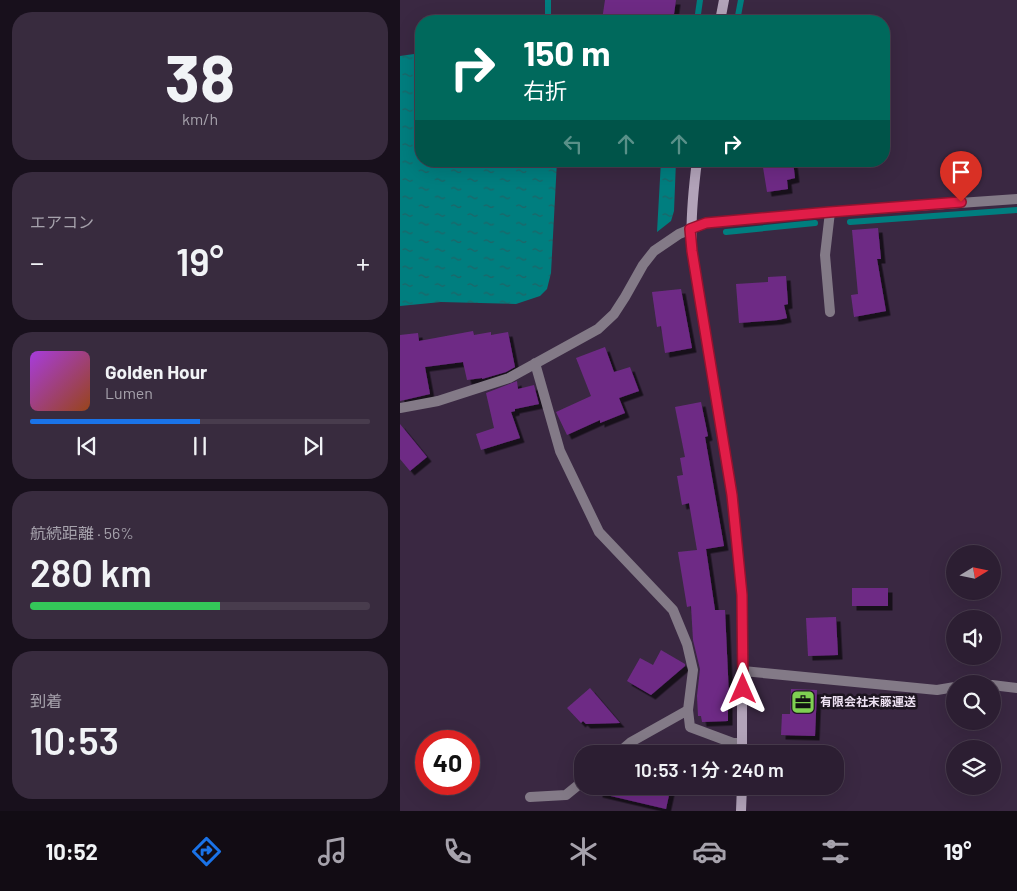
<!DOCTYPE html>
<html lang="ja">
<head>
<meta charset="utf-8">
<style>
  body { margin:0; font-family:Barlow,"Noto Sans JP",sans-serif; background:#382b3e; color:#f1f3f6; height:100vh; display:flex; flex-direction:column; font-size:19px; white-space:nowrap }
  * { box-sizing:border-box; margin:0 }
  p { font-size:16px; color:#a6a2ac }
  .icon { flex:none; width:28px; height:28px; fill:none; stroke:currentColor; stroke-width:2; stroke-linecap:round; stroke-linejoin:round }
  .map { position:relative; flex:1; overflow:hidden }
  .drawer { display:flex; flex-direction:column; gap:12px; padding:12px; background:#18101c; width:400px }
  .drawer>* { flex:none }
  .guide { position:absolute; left:15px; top:15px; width:475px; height:152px; border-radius:20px; box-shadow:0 5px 20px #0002,0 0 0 1px #483c4d; background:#00695c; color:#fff; overflow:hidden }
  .needle { width:32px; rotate:80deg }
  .tools { position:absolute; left:546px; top:545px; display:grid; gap:10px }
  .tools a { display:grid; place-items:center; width:55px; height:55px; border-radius:50%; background:#2c1e32; box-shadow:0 5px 20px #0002,0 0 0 1px #483c4d; font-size:25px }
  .speed { position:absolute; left:15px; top:730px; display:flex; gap:10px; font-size:25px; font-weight:700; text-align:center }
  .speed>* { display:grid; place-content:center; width:65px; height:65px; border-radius:50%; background:#2c1e32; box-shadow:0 5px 20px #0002,0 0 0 1px #483c4d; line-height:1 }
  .speed .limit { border:8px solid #d22; background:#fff; color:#111 }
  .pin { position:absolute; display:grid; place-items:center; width:42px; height:42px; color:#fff; margin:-51px -21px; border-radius:50% 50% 50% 0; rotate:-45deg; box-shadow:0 0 5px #0007 }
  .pin .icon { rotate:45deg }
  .me { position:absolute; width:55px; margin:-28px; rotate:0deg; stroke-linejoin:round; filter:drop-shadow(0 0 4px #0008) }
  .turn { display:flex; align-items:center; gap:18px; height:105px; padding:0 25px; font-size:22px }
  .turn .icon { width:65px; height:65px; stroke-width:2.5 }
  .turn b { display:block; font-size:35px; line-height:42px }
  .lanes { display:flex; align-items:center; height:48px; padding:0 25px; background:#0003; justify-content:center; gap:25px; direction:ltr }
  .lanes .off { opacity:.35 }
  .big { font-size:38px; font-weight:600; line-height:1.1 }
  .drawer .card { flex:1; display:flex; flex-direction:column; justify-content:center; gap:8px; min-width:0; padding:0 18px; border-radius:20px; background:#382b3e }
  .drawer .dial { align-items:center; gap:0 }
  .dial b { font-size:65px; line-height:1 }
  .song { display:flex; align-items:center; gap:15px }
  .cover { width:60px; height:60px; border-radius:8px; background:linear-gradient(135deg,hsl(280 70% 55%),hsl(20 70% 35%)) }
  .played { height:5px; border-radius:2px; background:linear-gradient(90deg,#1a73e8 50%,#483c4d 50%) }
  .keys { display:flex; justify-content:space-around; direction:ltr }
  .heat { display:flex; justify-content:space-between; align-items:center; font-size:28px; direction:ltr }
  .charge { height:8px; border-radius:4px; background:linear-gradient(90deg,#34c759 56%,#483c4d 0) }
  .trip { position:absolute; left:174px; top:745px; width:270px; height:50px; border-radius:20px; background:#2c1e32; box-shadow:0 5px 20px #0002,0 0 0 1px #483c4d; font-weight:600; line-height:50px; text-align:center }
  .tabs { display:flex; height:80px; justify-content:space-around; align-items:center; background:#120c14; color:#a6a2ac }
  .tabs .icon { width:35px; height:35px }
  .tabs .on { color:#1a73e8 }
  .tabs b { font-size:22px; color:#f1f3f6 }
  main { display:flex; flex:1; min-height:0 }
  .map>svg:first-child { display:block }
  .water { fill:url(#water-ripples) }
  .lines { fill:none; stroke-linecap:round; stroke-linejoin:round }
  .stream { stroke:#007e7f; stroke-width:6 }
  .building { fill:#6e2b85; filter:url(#shadow) }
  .lane { stroke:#837a87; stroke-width:10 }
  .street { stroke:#837a87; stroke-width:10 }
  .secondary { stroke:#b2a3b9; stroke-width:10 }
  .route-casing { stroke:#92132f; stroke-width:12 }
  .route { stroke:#e11d48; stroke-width:9 }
  .labels { text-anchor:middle; stroke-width:5; stroke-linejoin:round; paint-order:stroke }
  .poi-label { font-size:12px; font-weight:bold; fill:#eee2f3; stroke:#1d1520; text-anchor:start }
</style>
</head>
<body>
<main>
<section class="drawer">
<div class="card dial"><b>38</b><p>km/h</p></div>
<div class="card"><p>エアコン</p>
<div class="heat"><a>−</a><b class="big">19°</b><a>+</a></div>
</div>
<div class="card">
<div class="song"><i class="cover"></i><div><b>Golden Hour</b><p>Lumen</p></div></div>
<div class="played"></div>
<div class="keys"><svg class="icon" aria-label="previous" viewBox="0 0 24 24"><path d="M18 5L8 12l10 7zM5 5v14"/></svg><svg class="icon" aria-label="pause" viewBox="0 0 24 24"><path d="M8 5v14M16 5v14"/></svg><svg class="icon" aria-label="next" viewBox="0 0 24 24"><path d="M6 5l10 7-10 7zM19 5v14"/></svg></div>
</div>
<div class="card"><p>航続距離 · 56%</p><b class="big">280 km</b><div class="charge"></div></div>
<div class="card"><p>到着</p><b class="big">10:53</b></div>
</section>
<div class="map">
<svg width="617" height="811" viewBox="0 0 617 811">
  <defs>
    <pattern id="water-ripples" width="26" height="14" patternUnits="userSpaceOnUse" patternTransform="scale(1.25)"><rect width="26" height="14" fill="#007e7f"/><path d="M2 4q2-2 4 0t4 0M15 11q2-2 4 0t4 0" fill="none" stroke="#206467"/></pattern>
    <filter id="shadow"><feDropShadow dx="4.5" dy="4.5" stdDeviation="0" flood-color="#0009"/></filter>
  </defs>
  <rect width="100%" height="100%" fill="#3a2842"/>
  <!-- water -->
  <path class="water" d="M21,53v108h136l-6,112 -4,16 -7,7 -24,8 -75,-2 -41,4v-250z
    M261,161h15l-2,50 -3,10 -14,11z"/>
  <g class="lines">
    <!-- stream -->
    <path class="stream" d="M148,0v21
      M297,21l3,-21
      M337,21l4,-21
      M450,222l167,-12
      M326,232l89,-9"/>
  </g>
  <!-- building -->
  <path class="building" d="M205,0h71l-3,21h-60l-11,-1z
    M362,161h31l2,17 -8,2 1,9 -21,3z
    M478,228l3,31h-4l9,52 -32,6 -3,-22 7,-1 -6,-64z
    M386,276l2,28 -4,1 3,13 -9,2 -39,3 -3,-39 32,-2v-5z
    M281,289l11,59 -27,5 -4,-27 -4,1 -5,-35z
    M73,331l1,4 17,-3v3l17,-3 7,35 -9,5 -24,7v-1l-15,2 -4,-18 -38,5 5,27 -30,7v-66l18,-2 1,8z
    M205,347l9,25 16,-5 9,24 -20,7 6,15 -25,10v-3l-33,15 -11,-23 35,-16 -15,-38z
    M117,381l1,8 16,-4 5,19 -24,5v2l-4,1 9,26 -39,12 -5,-16 18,-6 -8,-35z
    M301,402l7,34 -3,1 19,109 -18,3 9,61h10l4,86h-1v25l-26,1 -1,-6h-3l-1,-20 3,-27 -7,-29 -2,-34 -4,1 -9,-55 19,-2 -8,-47 -7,2 -5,-29 6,-1 -3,-17 5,-1 -10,-50z
    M0,424l27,33 -17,14 -10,-12z
    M452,588h36v18h-36z
    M436,617l2,38 -30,1 -2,-38z
    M261,650l24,14v2l-34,29 -24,-14 13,-23 13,7z
    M190,688l30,35 -34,1 -3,-3 -2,2 -14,-15z
    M391,689l26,1 -2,46 -34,-1 1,-21h8z
    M199,786h72l-5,23 -68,-16z"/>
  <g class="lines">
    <!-- lane -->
    <path class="lane" d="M430,212l-5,43 5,57"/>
    <!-- street -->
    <path class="street" d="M135,363l25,88 39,81 74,78 14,34 6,26 -5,40 2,17 43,16h9
      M0,408l38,-7 71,-23 89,-49 16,-15 11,-17 18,-32 11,-14 25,-17 27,-11 124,-11 187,-13
      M343,671l194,19 18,-3
      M578,684h8
      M592,685l25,3
      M217,754l14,-12 57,-32
      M130,797l36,-2 16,-13"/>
    <!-- secondary -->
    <path class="secondary" d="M320,21l4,-21
      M297,161c-4,31 -7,60 -5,90l40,244 10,100v159
      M341,811l1,-25"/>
  </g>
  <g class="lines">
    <!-- route casing -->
    <g class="route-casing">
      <path id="route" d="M343,689l-1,-94 -10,-100 -40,-244 -2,-22 16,-6 124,-11 131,-10"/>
    </g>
    <!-- route -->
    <use href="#route" class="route"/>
  </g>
  <!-- icons -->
  <defs>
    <g id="office-square" transform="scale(1.25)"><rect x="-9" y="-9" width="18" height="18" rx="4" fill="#7fd052" stroke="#1d1520"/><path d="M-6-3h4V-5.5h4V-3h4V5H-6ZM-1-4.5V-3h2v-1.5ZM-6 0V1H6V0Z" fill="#111"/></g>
  </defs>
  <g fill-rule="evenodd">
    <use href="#office-square" x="403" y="702"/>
  </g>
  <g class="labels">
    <!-- poi labels -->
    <g class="poi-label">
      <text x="420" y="706">有限会社末藤運送</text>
    </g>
  </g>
</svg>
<div class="tools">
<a><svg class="needle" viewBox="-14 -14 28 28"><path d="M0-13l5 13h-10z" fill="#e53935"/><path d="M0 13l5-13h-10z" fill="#a6a2ac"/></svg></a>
<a><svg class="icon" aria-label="sound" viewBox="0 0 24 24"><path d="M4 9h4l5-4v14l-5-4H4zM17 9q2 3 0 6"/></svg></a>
<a><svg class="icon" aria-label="search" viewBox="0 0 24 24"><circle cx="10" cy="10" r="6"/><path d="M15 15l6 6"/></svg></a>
<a><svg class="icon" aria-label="layers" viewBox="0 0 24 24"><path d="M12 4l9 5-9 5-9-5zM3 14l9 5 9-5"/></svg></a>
</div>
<div class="speed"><div class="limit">40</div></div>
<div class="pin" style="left:561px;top:202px;background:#d93025"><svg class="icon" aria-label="arrive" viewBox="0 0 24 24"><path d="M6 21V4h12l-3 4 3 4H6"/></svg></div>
<svg class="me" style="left:343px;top:689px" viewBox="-20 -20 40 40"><path d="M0-17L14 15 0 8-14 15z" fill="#e11d48" stroke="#fff" stroke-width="4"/></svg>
<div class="trip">10:53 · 1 分 · 240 m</div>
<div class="guide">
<div class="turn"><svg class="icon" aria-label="right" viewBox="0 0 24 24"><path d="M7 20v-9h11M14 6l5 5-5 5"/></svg><div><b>150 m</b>右折</div></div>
<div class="lanes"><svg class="icon off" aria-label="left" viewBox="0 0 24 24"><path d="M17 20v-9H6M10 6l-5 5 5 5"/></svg><svg class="icon off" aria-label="ahead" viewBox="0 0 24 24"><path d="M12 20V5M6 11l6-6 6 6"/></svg><svg class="icon off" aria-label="ahead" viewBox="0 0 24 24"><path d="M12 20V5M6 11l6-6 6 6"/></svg><svg class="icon" aria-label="right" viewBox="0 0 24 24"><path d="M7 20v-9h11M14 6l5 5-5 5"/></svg></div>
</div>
</div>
</main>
<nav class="tabs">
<b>10:52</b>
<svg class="icon on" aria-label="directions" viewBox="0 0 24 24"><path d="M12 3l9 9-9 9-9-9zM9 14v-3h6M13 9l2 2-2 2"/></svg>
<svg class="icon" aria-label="music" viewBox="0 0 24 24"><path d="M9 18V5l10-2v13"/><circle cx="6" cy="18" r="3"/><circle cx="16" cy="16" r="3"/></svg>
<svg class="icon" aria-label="phone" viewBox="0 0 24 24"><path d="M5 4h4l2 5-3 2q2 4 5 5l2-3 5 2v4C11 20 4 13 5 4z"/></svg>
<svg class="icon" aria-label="climate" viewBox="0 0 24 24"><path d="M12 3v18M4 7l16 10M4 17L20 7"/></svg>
<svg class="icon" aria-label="car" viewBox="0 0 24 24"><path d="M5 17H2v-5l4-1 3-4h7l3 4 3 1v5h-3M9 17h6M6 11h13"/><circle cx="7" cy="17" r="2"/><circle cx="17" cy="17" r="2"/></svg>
<svg class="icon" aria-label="filters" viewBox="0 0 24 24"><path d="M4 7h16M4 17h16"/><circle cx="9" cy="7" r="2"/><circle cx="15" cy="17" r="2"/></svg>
<b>19°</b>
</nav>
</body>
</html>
